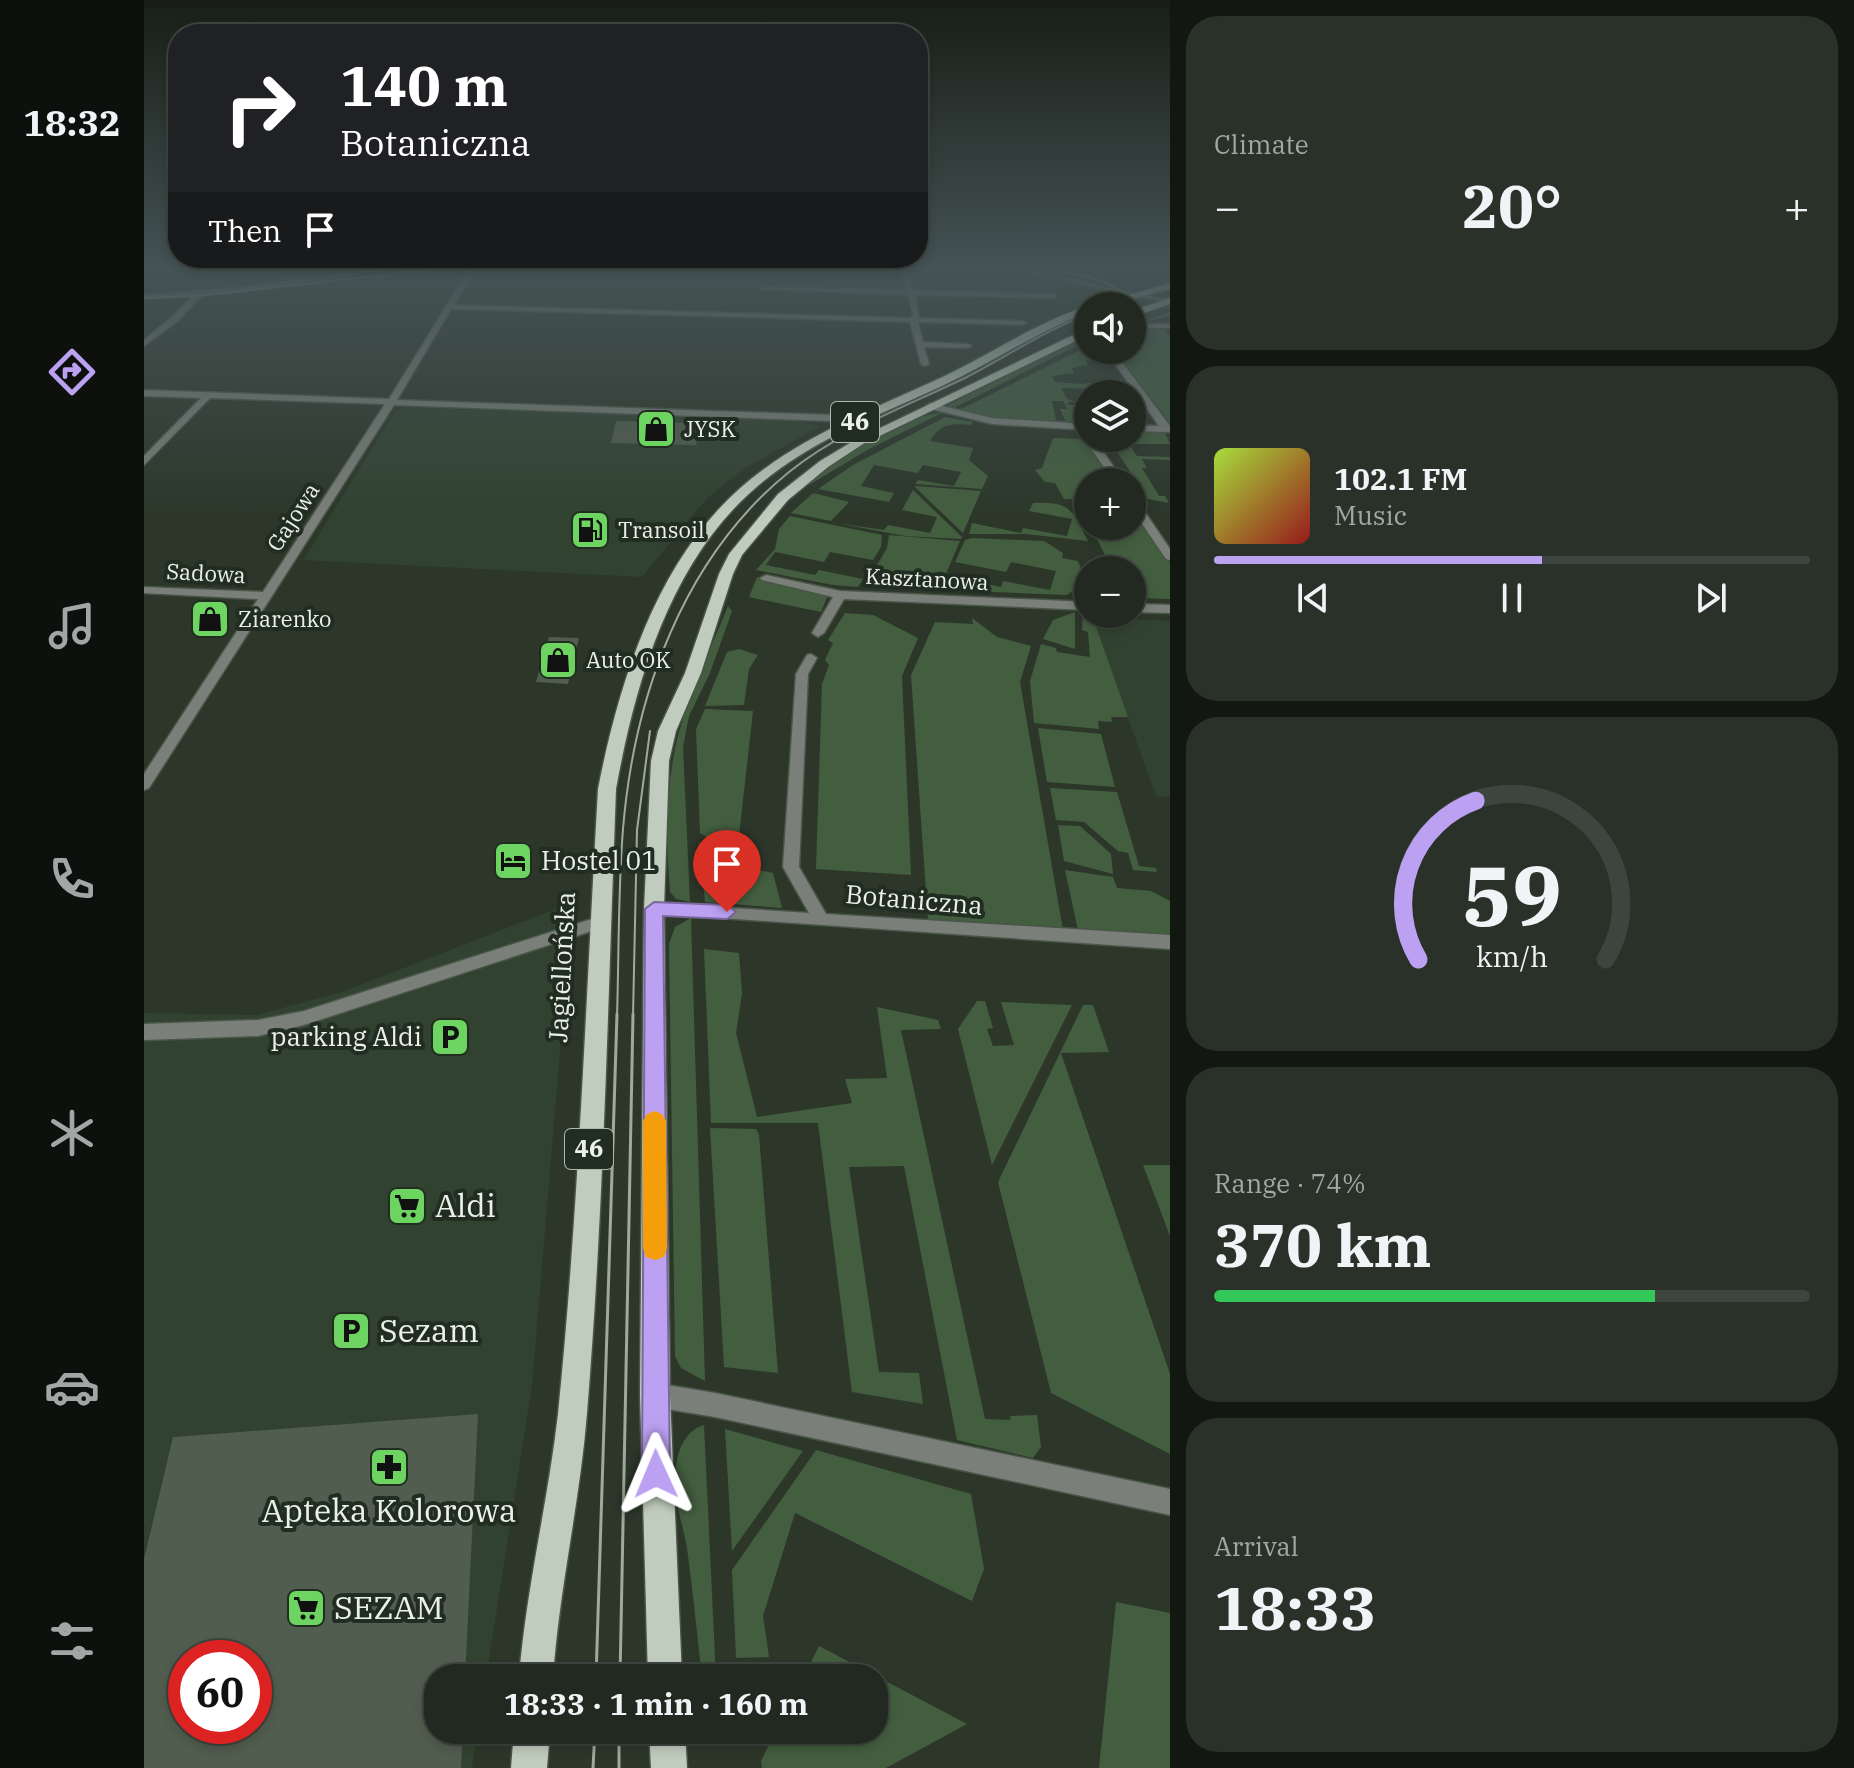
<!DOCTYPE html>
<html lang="en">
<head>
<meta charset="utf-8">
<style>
  body { margin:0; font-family:"IBM Plex Serif",serif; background:#293129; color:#f1f3f6; height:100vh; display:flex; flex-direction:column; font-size:30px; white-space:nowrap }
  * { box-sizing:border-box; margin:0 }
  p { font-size:26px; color:#a2a6a5 }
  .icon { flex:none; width:44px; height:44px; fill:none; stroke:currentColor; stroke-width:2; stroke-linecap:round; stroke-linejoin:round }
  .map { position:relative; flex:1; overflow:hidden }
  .drawer { display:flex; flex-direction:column; gap:16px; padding:16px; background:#121712; width:684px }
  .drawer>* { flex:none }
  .guide { position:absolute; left:24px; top:24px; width:760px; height:244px; border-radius:32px; box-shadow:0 4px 12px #0003,0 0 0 2px #3e453e; background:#202124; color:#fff; overflow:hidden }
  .fabs { position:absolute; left:930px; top:292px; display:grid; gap:16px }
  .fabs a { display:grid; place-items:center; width:72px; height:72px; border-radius:50%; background:#212920; box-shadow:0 4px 12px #0003,0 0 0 2px #3e453e; font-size:40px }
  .speed { position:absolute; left:24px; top:1640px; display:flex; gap:16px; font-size:40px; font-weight:700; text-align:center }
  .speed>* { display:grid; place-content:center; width:104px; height:104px; border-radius:50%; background:#212920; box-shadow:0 4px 12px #0003,0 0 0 2px #3e453e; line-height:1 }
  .speed .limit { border:12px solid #d22; background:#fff; color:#111 }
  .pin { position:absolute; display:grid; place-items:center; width:68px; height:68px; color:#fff; margin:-82px -34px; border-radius:50% 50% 50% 0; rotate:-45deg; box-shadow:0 0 8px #0007 }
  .pin .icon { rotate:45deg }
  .me { position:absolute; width:88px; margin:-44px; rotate:359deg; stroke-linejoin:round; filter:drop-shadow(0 0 6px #0008) }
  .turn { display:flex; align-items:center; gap:28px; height:168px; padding:0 40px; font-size:36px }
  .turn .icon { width:104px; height:104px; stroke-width:2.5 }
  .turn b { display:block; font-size:56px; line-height:68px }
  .then { display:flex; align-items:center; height:76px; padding:0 40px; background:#0003; gap:16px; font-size:30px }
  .big { font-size:60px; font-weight:800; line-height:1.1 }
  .drawer .card { flex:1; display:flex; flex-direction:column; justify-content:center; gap:12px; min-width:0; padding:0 28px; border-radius:32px; background:#293129 }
  .drawer .dial { align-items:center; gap:0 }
  .dial svg { height:208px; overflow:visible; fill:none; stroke:#3e453e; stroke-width:7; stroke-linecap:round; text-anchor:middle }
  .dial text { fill:#f1f3f6; stroke:none }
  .song { display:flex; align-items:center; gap:24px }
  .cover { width:96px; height:96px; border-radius:12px; background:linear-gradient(135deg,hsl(80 70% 55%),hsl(0 70% 35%)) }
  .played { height:8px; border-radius:4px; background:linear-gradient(90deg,#bca0f2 55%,#3e453e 55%) }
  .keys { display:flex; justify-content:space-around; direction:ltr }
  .heat { display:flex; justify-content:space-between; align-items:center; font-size:44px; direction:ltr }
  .charge { height:12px; border-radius:6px; background:linear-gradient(90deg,#34c759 74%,#3e453e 0) }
  .trip { position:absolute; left:280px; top:1664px; width:464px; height:80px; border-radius:32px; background:#212920; box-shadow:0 4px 12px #0003,0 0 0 2px #3e453e; font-weight:800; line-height:80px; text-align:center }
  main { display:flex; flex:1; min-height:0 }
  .menu { display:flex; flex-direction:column; width:144px; justify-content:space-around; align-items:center; background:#0d100d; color:#a2a6a5 }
  .menu .icon { width:56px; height:56px }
  .menu .selected { color:#bca0f2 }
  .menu b { font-size:36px; color:#f1f3f6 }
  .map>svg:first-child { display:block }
  .built { fill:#324230; fill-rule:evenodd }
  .green { fill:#435e3f }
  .building { fill:#515d4f; fill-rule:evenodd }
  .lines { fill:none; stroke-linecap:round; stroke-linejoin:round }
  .minor-casing { stroke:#4a5549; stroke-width:3 }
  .tertiary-casing { stroke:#4a5549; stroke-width:3 }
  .primary-casing { stroke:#4a5549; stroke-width:3 }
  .minor { fill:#7a8079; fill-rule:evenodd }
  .tertiary { fill:#7a8079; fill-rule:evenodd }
  .primary { fill:#c0ccbe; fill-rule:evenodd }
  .tram-far1 { stroke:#a1a99f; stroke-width:2 }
  .tram { stroke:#a1a99f; stroke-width:3 }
  .route { fill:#bca0f2; stroke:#7a689d; stroke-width:2 }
  .slow { fill:#f59e0b }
  .labels { text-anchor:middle; stroke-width:8; stroke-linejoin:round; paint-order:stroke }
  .far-poi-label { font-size:22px; fill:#eaf1e9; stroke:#222d21; text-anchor:start }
  .far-street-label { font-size:22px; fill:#eaf1e9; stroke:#222d21 }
  .shield { fill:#222d21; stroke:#aeb6ad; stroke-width:2 }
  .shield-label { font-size:24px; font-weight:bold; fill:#eaf1e9 }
  .poi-label { font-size:26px; fill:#eaf1e9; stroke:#222d21; text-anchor:start }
  .street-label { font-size:26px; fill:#eaf1e9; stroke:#222d21 }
  .near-poi-label { font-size:32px; fill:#eaf1e9; stroke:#222d21; text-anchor:start }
</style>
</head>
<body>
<main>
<nav class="menu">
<b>18:32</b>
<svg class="icon selected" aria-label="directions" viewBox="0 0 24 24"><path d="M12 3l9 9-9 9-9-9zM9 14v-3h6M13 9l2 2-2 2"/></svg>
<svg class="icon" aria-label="music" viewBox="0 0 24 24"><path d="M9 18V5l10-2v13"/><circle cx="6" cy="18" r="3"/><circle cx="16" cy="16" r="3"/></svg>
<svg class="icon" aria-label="phone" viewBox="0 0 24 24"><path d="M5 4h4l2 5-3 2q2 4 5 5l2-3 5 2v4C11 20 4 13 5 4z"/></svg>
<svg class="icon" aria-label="climate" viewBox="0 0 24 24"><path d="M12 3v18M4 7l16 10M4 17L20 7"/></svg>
<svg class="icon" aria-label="car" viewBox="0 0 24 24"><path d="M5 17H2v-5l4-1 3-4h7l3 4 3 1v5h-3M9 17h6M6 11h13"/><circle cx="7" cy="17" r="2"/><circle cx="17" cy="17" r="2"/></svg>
<svg class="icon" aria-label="filters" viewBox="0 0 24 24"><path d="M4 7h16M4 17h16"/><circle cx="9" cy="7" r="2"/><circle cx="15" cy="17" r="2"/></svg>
</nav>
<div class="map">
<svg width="1026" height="1768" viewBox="0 0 1026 1768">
  <rect width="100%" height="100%" fill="#2c372a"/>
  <!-- built -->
  <path class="built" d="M259,408l375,10 42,8 -76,43 -37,29 -65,79 -339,-17 92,-148z
    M948,617l78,4v176l-14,-1z
    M417,907l7,49 -36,429 -46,293h-48v52h40l-6,38h-328v-755l113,2 85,-23zM42,1658h68v68h-68z"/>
  <!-- green -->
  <path class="green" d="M1026,312v4l-25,6 -2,4 21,3 6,7v87l-56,-73h18v-25z
    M944,334v6l-136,69 -4,-4z
    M944,346v4h16l8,10h-26l2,5 -16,3 2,5 -22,3 3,6 26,2 40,-5 10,10 -26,4 -3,-4 -41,-1 6,11 9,3h-8l1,3h19v9h-12l12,10h-21l-7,-15h7l-4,-8h-11l5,23 -64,-6 -34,-8z
    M798,413l-73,36 -60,36c16,-23 105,-74 133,-72z
    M801,417l28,5 -2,3c-19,-2 -31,-2 -41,16l43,7 -4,12 19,16 -6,13 -67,-5 3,-4 36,6 7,-14 -38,-7 -5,8 -44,-8 -13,21 33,7 -5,9 -71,-13 35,-24z
    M988,432l33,1 5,11h-41l8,12 33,1v3l-28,-1 5,9h-5l17,28h6l4,7 -21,-4 -40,-61h24z
    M909,438l34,1 29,43h-28v41l-12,-24h-12l-9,-16 -10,-1 -10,-12 7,-2z
    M772,486l65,5 -18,42 -48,-46z
    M769,490l49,47 -1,2 -56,-3 -69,-13 48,7 4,-5 42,8 7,-16 -35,-7z
    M669,493l36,9 -18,19 -40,-8z
    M889,503c38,-2 39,7 55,38l-62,-7h-57l3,-11 49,10 2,-5 44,8 5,-17 -43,-8z
    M988,506l38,57v36l-38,-1v-28h-19l-23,-44h42z
    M646,516l92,19 -1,12 -8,13 -43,-8 -6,10 -49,-10 -9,13 49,10 4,-5 44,9 -5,8 -25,-2 -77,-15 19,-21 4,-20z
    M745,535l71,6 -14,33h-10v2l8,1 -5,14 -4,-6 -39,-2v6h-5l-1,-6 -13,-1v6l-13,-1 23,-39z
    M828,538l72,3 19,12 -1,5 16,3 8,20 -19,14 -98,-4 -20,-15 52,11 2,-6 47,9 6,-19 -45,-9 -5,10 -51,-10 10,-22z
    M613,577l71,18 -7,17 -72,-15z
    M584,606l4,5 -22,62 -21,43 -6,31 7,155 -14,-3 -6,-7c-4,-53 -5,-108 9,-160 11,-42 33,-85 49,-126z
    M931,612v37l-32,-10 10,-19z
    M939,612l27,2 2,4h-19l35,99h-17l1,5 -14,-1 1,8 -65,-6 -4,-42 11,-37 15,4 1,4 33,5 -2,-25 -6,-2z
    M701,613l28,2 45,23 -16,38 9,199 -95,-6 6,-185 7,-19 -4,-5 8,-17 -5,-3z
    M828,618l25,19 34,9 -11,36 43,248 -135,-9 -17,-246 24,-53 38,2z
    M595,649l19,6 -9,14 -5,36 -39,1 22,-54z
    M561,709l48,2 -16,143 -37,-21 -4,-104z
    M894,728l63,6 14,53 -68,-5z
    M906,788l67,4 22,74 17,2 1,4 -24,-2 -5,-17 -10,-2 -34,-29 -28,-2z
    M914,825l22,1 31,28 2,20 -49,-13z
    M555,842l38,24 36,7 9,35 -77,-6z
    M921,870l48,7 4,11 34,3 19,10v36l-92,-7z
    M547,918l14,463 -24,-13 -6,-12 -6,-412 6,-17z
    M560,949l35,4 3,40 -6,40 21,84 95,-14 -7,-24 42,-1 -10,-71 61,13 3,9 -40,1 84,389 26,1 -1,-4 27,-1 4,32 -8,11 -76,-18 -53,-274 -55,1 30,205 40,1 4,31 -71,-12 -34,-269h-107z
    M833,1001h8l8,27 -6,1 6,17 21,-1 -13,-43 71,3 -80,160 -34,-136z
    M939,1005h10l16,47 -48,1 109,321v80l-119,-61 -53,-211z
    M566,1128l46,1 3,6 19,238 -54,-6z
    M999,1165h27v71z
    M560,1425l12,253h-14c-5,-43 -9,-87 -15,-130 -4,-24 -14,-49 -12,-73 1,-20 8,-44 29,-50z
    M581,1429l78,22 -71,100z
    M672,1450l155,44 13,75 -12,32 -177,-88 -32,103 6,41 -33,1 -4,-88z
    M972,1602l54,11v155h-71z
    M675,1646l148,78 -81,44h-124l-1,-7 15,-31h98v-52h-71z"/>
  <!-- building -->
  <path class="building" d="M472,421l83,2 -3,22 -85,-2z
    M405,637l30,1 -11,46 -32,-2z
    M334,1414l-13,264h-27v52h25l-2,38h-317v-209l29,-122zM42,1658h68v68h-68z"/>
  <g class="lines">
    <!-- minor casing -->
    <g class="minor-casing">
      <path id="minor" d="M325,269h6l-21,36 456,13 3,-3 -5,-20 -149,-6 4,-2 143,3 -5,-21h6l6,21 140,4 4,2 -4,2 -138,-3 4,23 104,3 4,2 -4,2 -105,-3 5,20 45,2 4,2 -4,2 -44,-1 5,17 -4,2 -4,-2 -11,-42 -459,-13 -54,91 464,16 5,3 -5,3 -467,-17 -245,383 -5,2v-16l114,-175 -114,-6v-6l119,5 122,-188 -175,-6 -66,67v-9l57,-58 -57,-2v-6l245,9z
        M51,293l7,2 -23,25 -35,26v-6l29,-24z
        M1005,324h21v4h-24z
        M961,350h8l57,76v6l-38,-1v-6l27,1z
        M786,403l62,15 96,6v6l-96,-6 -65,-16 -1,-2z
        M944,435v3h6l30,44h-10l-30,-44z
        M988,498l4,1 34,50v11l-4,-1 -34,-50z
        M622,575l74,16 248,11v8l-244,-11 -20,34 -6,4 -6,-4 21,-36 -71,-17 -2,-2z
        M988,604l38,1v8l-38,-1z
        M667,654l6,4 -9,16 -9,193 27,47 344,21v14l-522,-36 -2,-4 2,-4 6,-2 155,10 -26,-46 13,-193 11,-19z
        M457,916l6,2 2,4 -2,4 -303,99 -46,11 -114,4v-16l114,-4 46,-9z
        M511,1383l60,10 455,96v26l-455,-98 -60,-10 -8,-4 -4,-8 4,-8z"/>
    </g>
    <!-- tertiary casing -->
    <g class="tertiary-casing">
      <path id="tertiary" d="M232,269h16l-148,22 -100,8v-4l100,-8z
        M281,269h17l-65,10 -3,-2z
        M868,269h11l144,31 3,3z"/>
    </g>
    <!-- primary casing -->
    <g class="primary-casing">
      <path id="primary" d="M1026,283v6l-64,17h-15z
        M1026,298v6l-38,13v-6z
        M944,306v6c-51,20 -97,51 -146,74 -58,27 -120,50 -172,90 -96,73 -133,198 -154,313 -8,208 -12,417 -29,624 -7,89 -28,176 -34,265h-34c7,-89 29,-176 39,-264 21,-208 28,-417 40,-625 23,-117 65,-248 166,-320 52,-38 113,-62 172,-89 51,-23 98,-57 152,-74z
        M944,328v7l-225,109 -35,23 -40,33 -46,55 -9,19 -32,99 -25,58 -7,30 -5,148 6,486 12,283h-34l-8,-283 4,-486 7,-148 7,-30 27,-58 34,-99 10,-20 49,-60 42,-33 35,-21z
        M370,1730h36l-3,38h-36z
        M505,1730h36l2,38h-36z"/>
    </g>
    <!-- minor -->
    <use href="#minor" class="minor"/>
    <!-- tertiary -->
    <use href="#tertiary" class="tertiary"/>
    <!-- primary -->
    <use href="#primary" class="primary"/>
    <!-- tram-far1 -->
    <path class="tram-far1" d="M872,269c35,2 85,2 111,28l-16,9
      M0,298l54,-2 237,-27
      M473,1016c2,-62 1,-125 6,-187 11,-133 60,-271 166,-357 52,-42 116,-65 176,-94 41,-21 79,-47 123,-64
      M489,1016l4,-186 13,-99"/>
    <!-- tram -->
    <path class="tram" d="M452,1678l21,-664
      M476,1678l13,-664
      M475,1730v38
      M449,1768l2,-38"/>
  </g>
  <!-- sky -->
  <linearGradient id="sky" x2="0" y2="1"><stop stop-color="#181e17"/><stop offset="0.52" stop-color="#455355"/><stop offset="1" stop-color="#455355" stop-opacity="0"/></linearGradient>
  <rect width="1026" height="516" fill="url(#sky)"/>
  <!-- route -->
  <path class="route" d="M510,902l73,3 9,7 -9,7 -64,-3 7,558 -4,10 -10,4 -10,-4 -4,-10 3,-565z"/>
  <!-- slow -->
  <path class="slow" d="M511,1111l7,3 4,7 1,127 -3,9 -9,3 -9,-3 -3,-9v-127l4,-7z"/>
  <!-- icons -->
  <defs>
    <g id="shop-square" transform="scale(2)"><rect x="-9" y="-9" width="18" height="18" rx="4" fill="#6dd361" stroke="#222d21"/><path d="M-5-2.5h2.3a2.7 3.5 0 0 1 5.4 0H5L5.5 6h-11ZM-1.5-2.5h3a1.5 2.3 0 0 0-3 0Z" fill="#111"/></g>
    <g id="fuel-square" transform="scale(2)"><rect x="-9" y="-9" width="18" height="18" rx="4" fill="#6dd361" stroke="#222d21"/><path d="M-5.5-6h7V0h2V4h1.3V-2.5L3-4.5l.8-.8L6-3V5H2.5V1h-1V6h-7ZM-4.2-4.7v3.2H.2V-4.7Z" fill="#111"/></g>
    <g id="hotel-square" transform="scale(2)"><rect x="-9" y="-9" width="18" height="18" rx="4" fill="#6dd361" stroke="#222d21"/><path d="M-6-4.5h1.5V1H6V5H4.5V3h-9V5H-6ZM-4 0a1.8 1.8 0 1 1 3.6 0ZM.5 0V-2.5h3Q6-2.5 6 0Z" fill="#111"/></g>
    <g id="parking-square" transform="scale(2)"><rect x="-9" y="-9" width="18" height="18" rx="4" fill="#6dd361" stroke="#222d21"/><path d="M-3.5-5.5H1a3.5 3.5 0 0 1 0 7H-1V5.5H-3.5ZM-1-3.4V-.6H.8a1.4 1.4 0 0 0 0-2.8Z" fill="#111"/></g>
    <g id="supermarket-square" transform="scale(2)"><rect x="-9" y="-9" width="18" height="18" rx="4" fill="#6dd361" stroke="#222d21"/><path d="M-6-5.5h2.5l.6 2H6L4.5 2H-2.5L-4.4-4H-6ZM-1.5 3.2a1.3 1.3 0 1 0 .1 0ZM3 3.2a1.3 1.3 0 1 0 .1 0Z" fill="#111"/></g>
    <g id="pharmacy-square" transform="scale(2)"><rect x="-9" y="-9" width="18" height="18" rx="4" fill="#6dd361" stroke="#222d21"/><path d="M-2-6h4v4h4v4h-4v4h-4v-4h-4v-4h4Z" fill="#111"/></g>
  </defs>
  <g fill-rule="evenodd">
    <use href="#shop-square" x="512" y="429"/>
    <use href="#fuel-square" x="446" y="530"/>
    <use href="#shop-square" x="66" y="619"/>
    <use href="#shop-square" x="414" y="660"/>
    <use href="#hotel-square" x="369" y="861"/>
    <use href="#parking-square" x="306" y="1037"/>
    <use href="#supermarket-square" x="263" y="1206"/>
    <use href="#parking-square" x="207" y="1331"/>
    <use href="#pharmacy-square" x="245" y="1467"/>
    <use href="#supermarket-square" x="162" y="1608"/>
  </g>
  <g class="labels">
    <!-- far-poi labels -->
    <g class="far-poi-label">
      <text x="540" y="437">JYSK</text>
      <text x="474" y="538">Transoil</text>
      <text x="94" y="627">Ziarenko</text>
      <text x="442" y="668">Auto OK</text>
    </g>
    <!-- far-street labels -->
    <g class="far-street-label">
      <text transform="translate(149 517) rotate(-57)" y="8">Gajowa</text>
      <text transform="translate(62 573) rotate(3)" y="8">Sadowa</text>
      <text transform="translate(783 579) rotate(3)" y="8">Kasztanowa</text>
    </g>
    <!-- shield labels -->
    <g class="shield">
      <rect x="687" y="402" width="48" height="40" rx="6"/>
      <rect x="421" y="1129" width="48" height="40" rx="6"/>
    </g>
    <g class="shield-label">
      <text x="711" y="430">46</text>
      <text x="445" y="1157">46</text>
    </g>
    <!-- poi labels -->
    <g class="poi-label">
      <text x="397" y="870">Hostel 01</text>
      <text x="278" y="1046" text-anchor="end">parking Aldi</text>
    </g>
    <!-- street labels -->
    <g class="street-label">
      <text transform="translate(770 900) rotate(5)" y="9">Botaniczna</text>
      <text transform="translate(418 967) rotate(-87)" y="9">Jagiellońska</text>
    </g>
    <!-- near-poi labels -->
    <g class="near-poi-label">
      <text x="291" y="1217">Aldi</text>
      <text x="235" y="1342">Sezam</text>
      <text x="245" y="1522" text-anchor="middle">Apteka Kolorowa</text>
      <text x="190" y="1619">SEZAM</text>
    </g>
  </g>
</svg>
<div class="fabs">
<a><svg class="icon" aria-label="sound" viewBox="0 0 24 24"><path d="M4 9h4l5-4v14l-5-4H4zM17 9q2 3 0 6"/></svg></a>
<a><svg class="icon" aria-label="layers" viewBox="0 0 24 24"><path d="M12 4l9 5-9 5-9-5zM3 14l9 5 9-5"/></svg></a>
<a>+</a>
<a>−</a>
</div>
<div class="speed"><div class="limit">60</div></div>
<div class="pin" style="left:583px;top:912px;background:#d93025"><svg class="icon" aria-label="arrive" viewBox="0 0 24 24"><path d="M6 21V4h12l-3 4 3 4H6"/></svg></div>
<svg class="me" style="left:512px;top:1474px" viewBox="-20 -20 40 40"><path d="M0-17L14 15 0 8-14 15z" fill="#bca0f2" stroke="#fff" stroke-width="4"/></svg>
<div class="trip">18:33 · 1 min · 160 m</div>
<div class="guide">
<div class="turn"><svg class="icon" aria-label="right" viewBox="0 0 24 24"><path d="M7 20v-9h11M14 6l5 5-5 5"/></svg><div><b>140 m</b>Botaniczna</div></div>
<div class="then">Then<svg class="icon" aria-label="arrive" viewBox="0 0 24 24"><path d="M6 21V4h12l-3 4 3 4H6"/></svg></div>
</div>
</div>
<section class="drawer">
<div class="card"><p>Climate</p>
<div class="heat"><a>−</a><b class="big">20°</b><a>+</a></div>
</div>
<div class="card">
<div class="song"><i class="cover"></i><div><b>102.1 FM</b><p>Music</p></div></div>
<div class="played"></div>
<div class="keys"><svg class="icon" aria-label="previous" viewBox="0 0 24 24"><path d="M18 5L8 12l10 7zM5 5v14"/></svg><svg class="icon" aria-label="pause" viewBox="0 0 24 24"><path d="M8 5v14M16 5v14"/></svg><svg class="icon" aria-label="next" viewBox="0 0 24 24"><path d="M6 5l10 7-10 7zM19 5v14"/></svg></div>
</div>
<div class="card dial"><svg viewBox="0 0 100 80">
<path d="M14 69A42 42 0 1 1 86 69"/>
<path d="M14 69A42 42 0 0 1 36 8" stroke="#bca0f2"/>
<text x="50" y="56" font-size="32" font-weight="700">59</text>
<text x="50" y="72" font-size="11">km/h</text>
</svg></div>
<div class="card"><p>Range · 74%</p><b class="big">370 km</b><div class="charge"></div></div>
<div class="card"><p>Arrival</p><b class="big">18:33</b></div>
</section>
</main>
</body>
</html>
